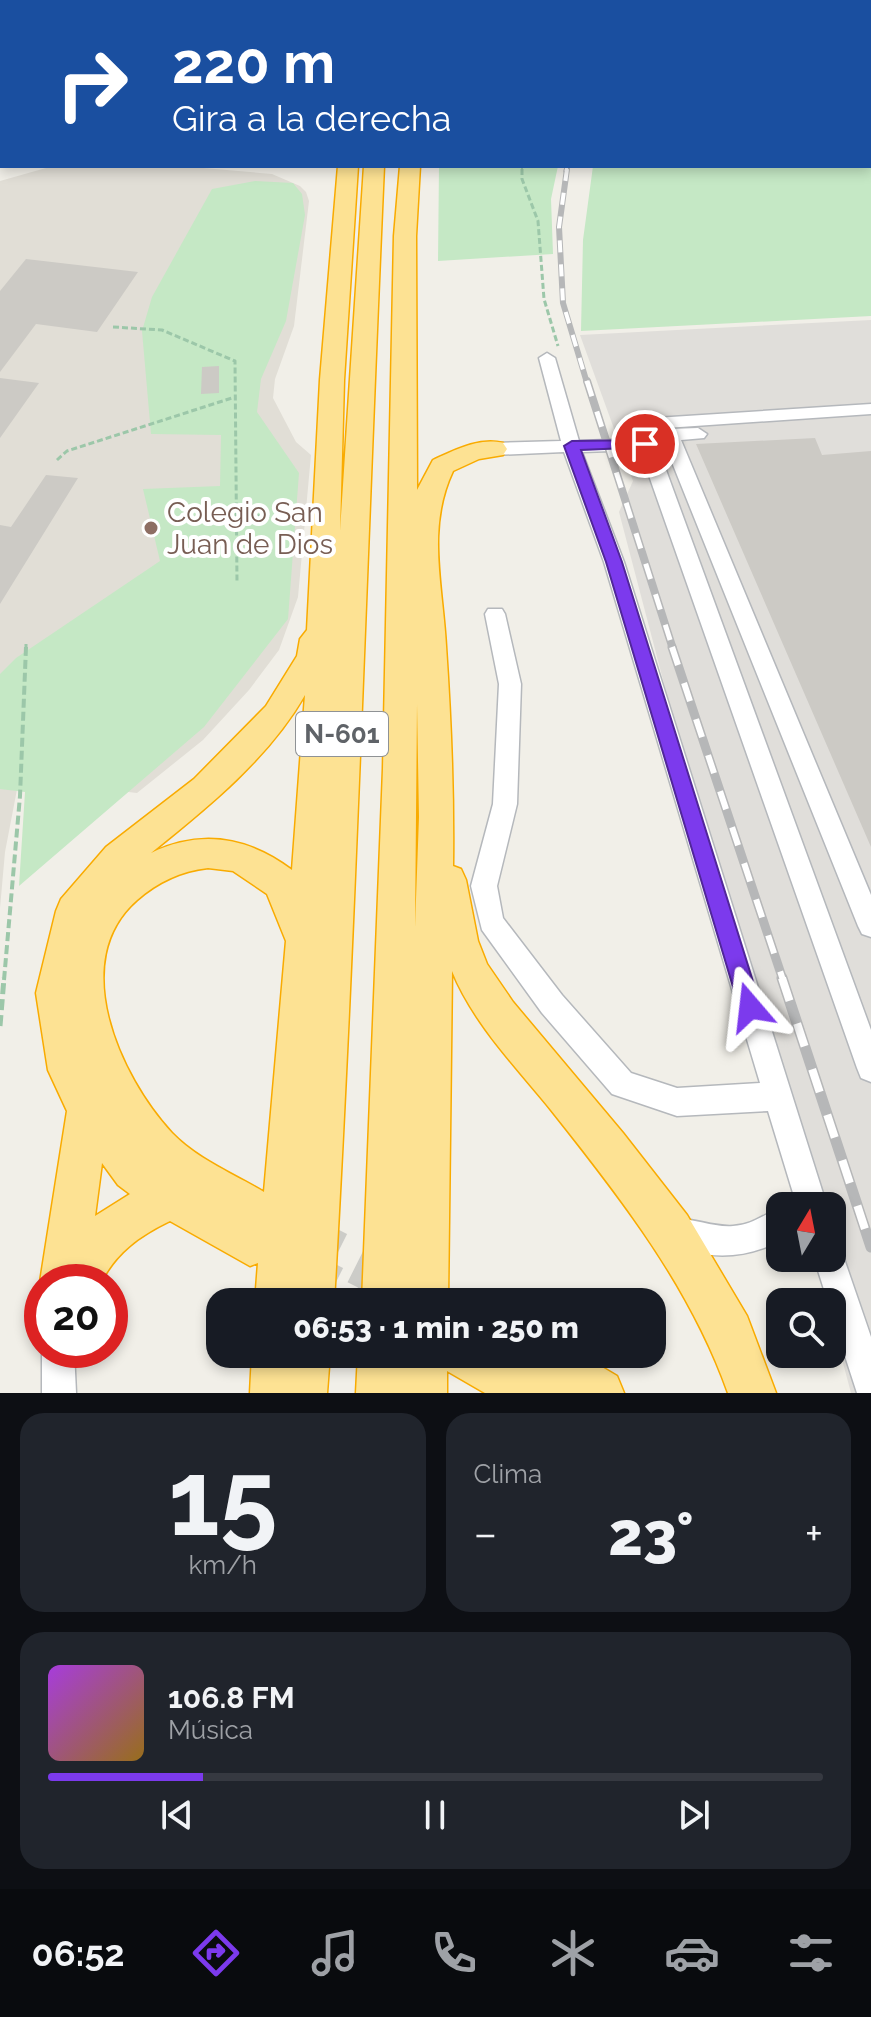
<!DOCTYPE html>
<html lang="es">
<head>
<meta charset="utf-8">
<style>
  body { margin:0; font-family:Raleway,sans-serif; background:#20242c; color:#f1f3f6; height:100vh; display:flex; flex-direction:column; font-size:30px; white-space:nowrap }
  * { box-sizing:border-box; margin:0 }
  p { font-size:26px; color:#9ea1a6 }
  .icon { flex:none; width:44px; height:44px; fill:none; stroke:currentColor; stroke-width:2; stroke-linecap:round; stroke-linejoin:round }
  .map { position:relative; height:1393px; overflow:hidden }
  .drawer { display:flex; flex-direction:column; gap:20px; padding:20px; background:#0d0f14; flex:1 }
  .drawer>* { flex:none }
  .top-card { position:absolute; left:0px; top:0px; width:872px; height:168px; box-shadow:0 4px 12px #0003; background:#1a4fa0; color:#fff; overflow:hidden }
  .needle { width:52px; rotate:10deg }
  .fabs { position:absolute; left:766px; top:1192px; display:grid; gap:16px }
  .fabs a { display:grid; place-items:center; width:80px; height:80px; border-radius:16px; background:#171b24; box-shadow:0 4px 12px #0003; font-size:40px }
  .speed { position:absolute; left:24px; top:1264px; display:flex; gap:16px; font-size:40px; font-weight:700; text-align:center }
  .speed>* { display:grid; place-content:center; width:104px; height:104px; border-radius:50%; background:#171b24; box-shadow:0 4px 12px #0003; line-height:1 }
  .speed .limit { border:12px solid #d22; background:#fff; color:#111 }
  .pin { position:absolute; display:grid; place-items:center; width:68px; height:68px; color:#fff; margin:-34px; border:4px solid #fff; border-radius:50%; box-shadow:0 2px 8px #0007 }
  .me { position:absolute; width:88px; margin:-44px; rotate:343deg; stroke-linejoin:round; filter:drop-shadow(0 0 6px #0008) }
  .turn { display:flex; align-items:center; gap:28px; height:168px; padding:0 40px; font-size:36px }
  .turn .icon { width:104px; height:104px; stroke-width:2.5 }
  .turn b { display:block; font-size:56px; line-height:68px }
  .big { font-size:60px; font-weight:800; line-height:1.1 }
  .drawer .tile { flex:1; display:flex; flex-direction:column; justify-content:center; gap:12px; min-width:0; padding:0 28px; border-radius:24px; background:#20242c }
  .drawer .dial { align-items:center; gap:0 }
  .dial b { font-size:104px; line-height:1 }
  .song { display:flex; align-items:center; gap:24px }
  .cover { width:96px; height:96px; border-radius:12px; background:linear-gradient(135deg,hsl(280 70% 55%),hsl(40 70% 35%)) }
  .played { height:8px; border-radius:4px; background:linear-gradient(90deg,#7c3aed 20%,#363941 20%) }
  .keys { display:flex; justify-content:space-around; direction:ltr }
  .heat { display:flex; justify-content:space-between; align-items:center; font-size:44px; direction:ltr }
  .drawer .tiles { flex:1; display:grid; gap:20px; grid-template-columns:1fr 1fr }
  .tile:last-child { grid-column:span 2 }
  .trip { position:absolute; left:206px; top:1288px; width:460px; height:80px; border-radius:24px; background:#171b24; box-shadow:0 4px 12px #0003; font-weight:800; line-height:80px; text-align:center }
  .menu { display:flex; height:128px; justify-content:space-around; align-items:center; background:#090b0e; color:#9ea1a6 }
  .menu .icon { width:56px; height:56px }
  .menu .active { color:#7c3aed }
  .menu b { font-size:36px; color:#f1f3f6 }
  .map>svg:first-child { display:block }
  .industrial { fill:#e0deda }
  .education { fill:#e1ded6 }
  .green { fill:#c5e8c5 }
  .building { fill:#cccac5 }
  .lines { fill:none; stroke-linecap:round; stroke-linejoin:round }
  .highway-tunnel { stroke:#ccccc8; stroke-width:43; stroke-dasharray:43 22; stroke-linecap:butt }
  .minor-casing { stroke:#b5b8bc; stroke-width:3 }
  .highway-casing { stroke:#f9ab00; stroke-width:3 }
  .path-far3 { stroke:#9cc7a9; stroke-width:2; stroke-dasharray:4 2; stroke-linecap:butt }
  .path-far2 { stroke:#9cc7a9; stroke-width:3; stroke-dasharray:6 3; stroke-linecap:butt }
  .path-far1 { stroke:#9cc7a9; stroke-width:4; stroke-dasharray:9 4; stroke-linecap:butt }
  .path { stroke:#9cc7a9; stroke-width:5; stroke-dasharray:11 5; stroke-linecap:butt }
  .minor { fill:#fff; fill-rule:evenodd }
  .highway { fill:#fde293; fill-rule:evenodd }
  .rail-far4-casing { stroke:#b6b7b8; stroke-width:5 }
  .rail-far3-casing { stroke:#b6b7b8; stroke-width:6 }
  .rail-far2-casing { stroke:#b6b7b8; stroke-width:8 }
  .rail-far1-casing { stroke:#b6b7b8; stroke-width:9 }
  .rail-casing { stroke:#b6b7b8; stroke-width:11 }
  .rail-far4 { stroke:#fff; stroke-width:3; stroke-dasharray:10; stroke-linecap:butt }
  .rail-far3 { stroke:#fff; stroke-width:4; stroke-dasharray:12; stroke-linecap:butt }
  .rail-far2 { stroke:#fff; stroke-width:5; stroke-dasharray:16; stroke-linecap:butt }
  .rail-far1 { stroke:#fff; stroke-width:6; stroke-dasharray:19; stroke-linecap:butt }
  .rail { stroke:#fff; stroke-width:8; stroke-dasharray:24; stroke-linecap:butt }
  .route { fill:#7c3aed; stroke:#51269a; stroke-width:2 }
  .education-dot { fill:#8d6e63; stroke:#fff; stroke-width:3 }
  .labels { text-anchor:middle; stroke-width:8; stroke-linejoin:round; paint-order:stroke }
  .shield { fill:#fff; stroke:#8f9295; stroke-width:2 }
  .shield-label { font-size:26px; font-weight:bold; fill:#5f6368 }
  .education-label { font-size:28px; fill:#785e54; stroke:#fff; text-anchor:start }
</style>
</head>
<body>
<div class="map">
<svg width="871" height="1393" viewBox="0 0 871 1393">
  <rect width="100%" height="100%" fill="#f1efe8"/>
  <!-- industrial -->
  <path class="industrial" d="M871,320v1073h-20l-19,-71v-20h-5l-12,-44h17v-52h-31l-182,-694 14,-31 -53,-146z"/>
  <!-- education -->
  <path class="education" d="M53,166h127l92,8 28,12 6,6 3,9 -15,125 -19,53 -2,19 23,44 15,13 -13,142 -19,53 -30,40 -46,50 -66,53 -118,-14 -14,73 -5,56v-727z"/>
  <!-- green -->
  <path class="green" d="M822,0h49v316l-290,15 2,-91 10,-74h277v-164h-56z
    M439,166h119l-7,33 2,55 -115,7z
    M255,181l38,2 9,11 3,21 -19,106 -25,58 -4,33 42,61 -11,146 -84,108 -185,159 6,-94 -25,-3v-115l16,-16 144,-97 -17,-72 77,-3 1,-51 -70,-1 -9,-103 10,-34 60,-108z"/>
  <!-- building -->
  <path class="building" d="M26,259l112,13 -41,60 -61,-8 -36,48v-81z
    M219,366v27l-18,1 1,-27z
    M0,378l39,5 -39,55z
    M815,438l7,17 49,-4v396l-175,-403z
    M46,475l32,3 -78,126v-79l11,2z"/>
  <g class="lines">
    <!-- highway-tunnel -->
    <path class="highway-tunnel" d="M299,1234l136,68
      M295,1268l68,34"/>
    <!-- minor casing -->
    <g class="minor-casing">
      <path id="minor" d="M547,353l8,5 24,83 57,-2 -5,-15 9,-5 231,-15v10l-220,15 220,601v52l-10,-4 -4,-10 -217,-618 -58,2 42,110 203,644h-30l-29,-95 -91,5 -65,-22 -70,-81 -60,-83 -11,-44 22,-82 6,-120 -14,-70 3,-5h14l3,5 16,70 -4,120 -20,82 6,32 59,77 69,78 46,15 83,-5 -156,-521 -40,-110 -70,3 -9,-6 9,-6 67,-2 -22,-83z
        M698,428l9,6 -3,4 -23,2 190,455v42l-9,-3 -4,-8 -197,-491 9,-6z
        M780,1208v33c-39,20 -76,18 -116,2l-4,-11 4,-11c20,-8 46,7 69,5 19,-1 30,-11 47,-18z
        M832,1244l8,3 31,90v56h-14l-25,-77v-14h-4l-14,-44h18z
        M42,1349l32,1 2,43h-34z"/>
    </g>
    <!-- highway casing -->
    <g class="highway-casing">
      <path id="highway" d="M1,0h33l-32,2v3z
        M61,0h32l-33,2z
        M194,0h16l1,2h-16z
        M368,0h18l-19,2z
        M416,0h16l1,2h-16z
        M588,0h17l-18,2z
        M338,166h20l-14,214 -4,151 24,-365h20c-17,379 -28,758 -50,1136h-79l3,-39 -8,3 -80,-45c-31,15 -53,31 -69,61h-59v4l-2,-4 27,-171 -19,-41 -12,-77 20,-82 5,-12 45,-52 88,-68 72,-73 31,-50 3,-17 7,-9 13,-250zM305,695l-13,175c-44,-33 -91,-41 -141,-17 57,-46 117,-94 154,-158zM208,868l25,3 34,23 19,47 -22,251c-30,-18 -67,-33 -92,-59 -52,-56 -105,-172 -35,-233 21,-18 43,-29 71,-32zM102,1163l16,22 12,9 -35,22z
        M400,166h20l-4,70 1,254 16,-30c22,-10 46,-23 70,-17l4,6 -4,6 -24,4 -26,12c-27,57 -10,115 -7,175 5,73 8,147 7,220l8,3 5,11 12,61 9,23 26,38 110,131 64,82 60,101 29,77h-48c-38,-107 -107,-195 -177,-283 -35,-43 -78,-87 -99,-139l-4,331h-86l21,-533 11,-533zM417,704l2,113 -4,110z
        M252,1354h78l-3,39h-77z
        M358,1354h222l37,22 7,17h-139l-38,-22v22h-91z"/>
    </g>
    <!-- path-far3 -->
    <path class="path-far3" d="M788,2l9,-2
      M522,166v5
      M852,166l19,1"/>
    <!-- path-far2 -->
    <path class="path-far2" d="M522,169v10l16,42 6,78 14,47
      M113,327l49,3 73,31 2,221
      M57,460l10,-9 168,-54
      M237,515l65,3
      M26,649v-5"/>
    <!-- path-far1 -->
    <path class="path-far1" d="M4,980l16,-184 6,-149"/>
    <!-- path -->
    <path class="path" d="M0,1026l4,-48"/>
    <!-- minor -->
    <use href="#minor" class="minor"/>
    <!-- highway -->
    <use href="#highway" class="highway"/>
    <!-- rail-far4 casing -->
    <g class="rail-far4-casing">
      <path id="rail-far4" d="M718,2l6,-2
        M566,171l1,-5"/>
    </g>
    <!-- rail-far3 casing -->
    <g class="rail-far3-casing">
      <path id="rail-far3" d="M567,169l-8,58 4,76 24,80"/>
    </g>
    <!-- rail-far2 casing -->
    <g class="rail-far2-casing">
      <path id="rail-far2" d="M587,381l86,268"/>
    </g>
    <!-- rail-far1 casing -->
    <g class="rail-far1-casing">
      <path id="rail-far1" d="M672,647l111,333"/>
    </g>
    <!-- rail casing -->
    <g class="rail-casing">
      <path id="rail" d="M782,978l89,269"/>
    </g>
    <!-- rail-far4 -->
    <use href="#rail-far4" class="rail-far4"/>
    <!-- rail-far3 -->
    <use href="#rail-far3" class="rail-far3"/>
    <!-- rail-far2 -->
    <use href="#rail-far2" class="rail-far2"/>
    <!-- rail-far1 -->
    <use href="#rail-far1" class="rail-far1"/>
    <!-- rail -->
    <use href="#rail" class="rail"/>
  </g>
  <!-- route -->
  <path class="route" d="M645,440l5,1v6l-69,3 41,112 139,445 -3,7 -8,3 -8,-3 -3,-7 -133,-445 -42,-116 8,-5z"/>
  <!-- markers -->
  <circle class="education-dot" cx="151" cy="528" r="8"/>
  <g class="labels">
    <!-- shield labels -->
    <rect class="shield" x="296" y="712" width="92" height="44" rx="6"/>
    <g class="shield-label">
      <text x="342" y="743">N-601</text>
    </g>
    <!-- education labels -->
    <g class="education-label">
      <text x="167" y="522">Colegio San<tspan x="167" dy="32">Juan de Dios</tspan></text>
    </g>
  </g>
</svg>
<div class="fabs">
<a><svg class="needle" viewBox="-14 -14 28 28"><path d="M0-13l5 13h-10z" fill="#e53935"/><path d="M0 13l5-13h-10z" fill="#9ea1a6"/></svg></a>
<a><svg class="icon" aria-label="search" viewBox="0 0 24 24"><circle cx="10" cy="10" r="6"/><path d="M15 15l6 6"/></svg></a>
</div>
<div class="speed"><div class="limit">20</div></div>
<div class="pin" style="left:645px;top:444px;background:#d93025"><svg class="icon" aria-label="arrive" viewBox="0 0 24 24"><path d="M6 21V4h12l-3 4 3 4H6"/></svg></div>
<svg class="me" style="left:750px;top:1007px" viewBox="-20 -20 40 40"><path d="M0-17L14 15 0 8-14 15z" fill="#7c3aed" stroke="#fff" stroke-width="4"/></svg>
<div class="trip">06:53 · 1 min · 250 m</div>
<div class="top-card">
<div class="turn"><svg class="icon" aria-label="right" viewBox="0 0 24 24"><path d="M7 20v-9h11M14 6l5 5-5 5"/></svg><div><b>220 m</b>Gira a la derecha</div></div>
</div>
</div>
<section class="drawer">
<div class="tiles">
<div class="tile dial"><b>15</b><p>km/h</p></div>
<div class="tile"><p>Clima</p>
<div class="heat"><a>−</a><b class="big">23°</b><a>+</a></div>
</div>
<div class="tile">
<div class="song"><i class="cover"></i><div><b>106.8 FM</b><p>Música</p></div></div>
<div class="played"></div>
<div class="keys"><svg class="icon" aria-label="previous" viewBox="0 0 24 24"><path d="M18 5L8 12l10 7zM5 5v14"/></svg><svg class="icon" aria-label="pause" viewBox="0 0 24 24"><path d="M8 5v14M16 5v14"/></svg><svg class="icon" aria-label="next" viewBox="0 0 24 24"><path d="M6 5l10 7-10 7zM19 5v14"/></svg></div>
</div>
</div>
</section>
<nav class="menu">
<b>06:52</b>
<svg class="icon active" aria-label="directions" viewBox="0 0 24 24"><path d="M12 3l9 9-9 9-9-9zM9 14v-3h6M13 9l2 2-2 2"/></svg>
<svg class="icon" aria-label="music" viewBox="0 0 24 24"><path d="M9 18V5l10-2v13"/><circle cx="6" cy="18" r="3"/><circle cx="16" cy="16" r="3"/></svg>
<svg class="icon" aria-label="phone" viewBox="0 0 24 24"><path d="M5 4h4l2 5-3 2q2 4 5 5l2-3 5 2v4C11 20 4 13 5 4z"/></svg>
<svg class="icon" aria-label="climate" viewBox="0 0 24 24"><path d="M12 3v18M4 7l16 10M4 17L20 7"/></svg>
<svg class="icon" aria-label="car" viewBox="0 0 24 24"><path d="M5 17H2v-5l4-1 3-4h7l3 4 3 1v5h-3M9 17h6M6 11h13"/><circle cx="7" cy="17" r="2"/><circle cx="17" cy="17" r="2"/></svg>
<svg class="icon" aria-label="filters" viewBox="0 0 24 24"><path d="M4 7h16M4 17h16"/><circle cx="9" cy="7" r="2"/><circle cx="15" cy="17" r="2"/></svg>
</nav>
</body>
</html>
